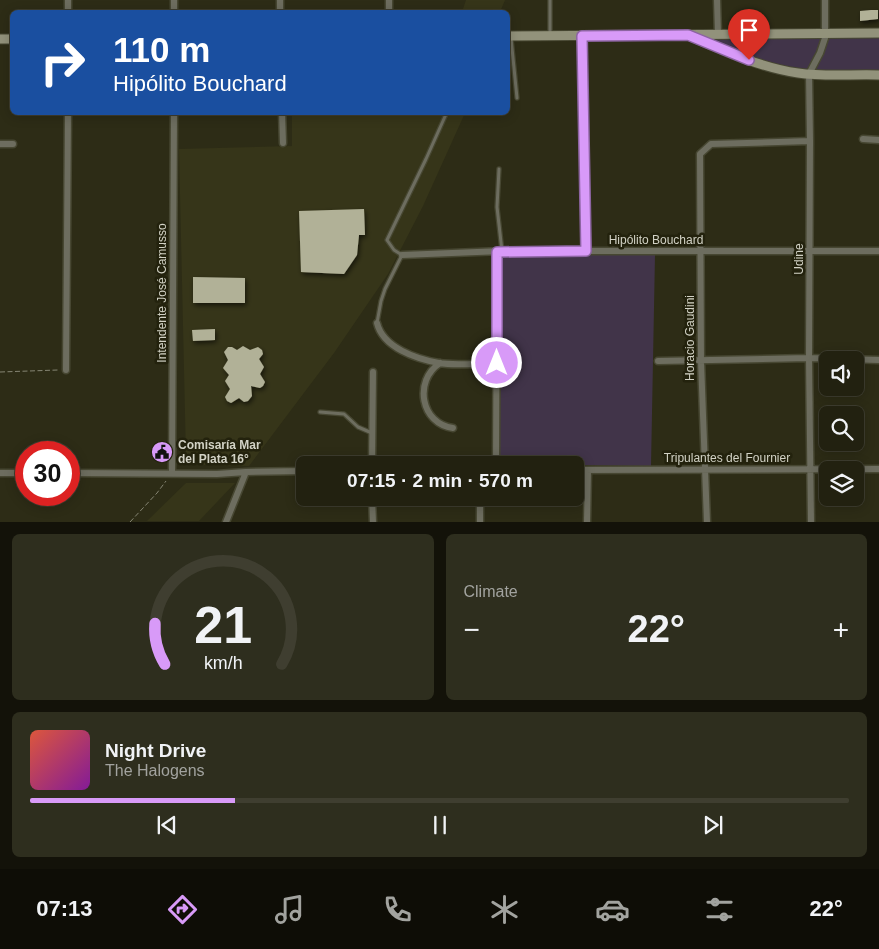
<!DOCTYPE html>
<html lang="en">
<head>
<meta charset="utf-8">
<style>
  body { margin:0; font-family:Helvetica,sans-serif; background:#2e2e1e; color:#f1f3f6; height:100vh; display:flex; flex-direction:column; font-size:19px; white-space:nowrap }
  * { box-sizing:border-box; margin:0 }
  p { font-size:16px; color:#a2a39f }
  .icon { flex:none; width:28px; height:28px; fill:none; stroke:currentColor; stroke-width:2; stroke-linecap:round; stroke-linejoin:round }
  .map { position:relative; height:522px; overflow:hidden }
  .details { display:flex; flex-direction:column; gap:12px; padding:12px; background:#131209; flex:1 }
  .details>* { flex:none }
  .hud { position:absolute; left:10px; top:10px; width:500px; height:105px; border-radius:8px; box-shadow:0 2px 12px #0003,0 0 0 1px #3f3e30; background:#1a4fa0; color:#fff; overflow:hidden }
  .fabs { position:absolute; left:819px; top:351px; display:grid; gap:10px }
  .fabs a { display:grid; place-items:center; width:45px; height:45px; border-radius:8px; background:#222110; box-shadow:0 2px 12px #0003,0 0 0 1px #3f3e30; font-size:25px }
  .speed { position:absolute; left:15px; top:441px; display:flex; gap:10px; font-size:25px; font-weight:700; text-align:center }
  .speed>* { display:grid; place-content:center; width:65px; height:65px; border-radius:50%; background:#222110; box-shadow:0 2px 12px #0003,0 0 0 1px #3f3e30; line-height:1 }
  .speed .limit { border:8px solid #d22; background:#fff; color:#111 }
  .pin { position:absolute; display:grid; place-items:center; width:42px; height:42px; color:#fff; margin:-51px -21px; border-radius:50% 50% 50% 0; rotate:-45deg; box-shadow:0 0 5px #0007 }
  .pin .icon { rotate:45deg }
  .me { position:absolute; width:55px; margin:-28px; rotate:0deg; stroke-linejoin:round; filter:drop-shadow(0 0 4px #0008) }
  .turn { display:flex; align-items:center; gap:18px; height:105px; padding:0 20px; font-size:22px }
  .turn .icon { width:65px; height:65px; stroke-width:2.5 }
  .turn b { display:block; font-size:35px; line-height:42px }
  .big { font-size:38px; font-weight:700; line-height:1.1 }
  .details .tile { flex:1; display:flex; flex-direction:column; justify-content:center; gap:8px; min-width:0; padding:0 18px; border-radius:8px; background:#2e2e1e }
  .details .dial { align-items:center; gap:0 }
  .dial svg { height:130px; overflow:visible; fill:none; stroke:#3f3e30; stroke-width:7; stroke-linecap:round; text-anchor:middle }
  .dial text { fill:#f1f3f6; stroke:none }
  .song { display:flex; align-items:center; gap:15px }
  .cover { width:60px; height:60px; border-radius:8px; background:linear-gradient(135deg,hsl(10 70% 55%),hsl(290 70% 35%)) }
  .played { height:5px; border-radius:2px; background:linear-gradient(90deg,#d89af8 25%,#3f3e30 25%) }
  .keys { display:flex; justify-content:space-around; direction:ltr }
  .heat { display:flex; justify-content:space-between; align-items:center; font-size:28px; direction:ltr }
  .details .tiles { flex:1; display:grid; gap:12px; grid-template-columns:1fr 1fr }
  .tile:last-child { grid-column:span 2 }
  .trip { position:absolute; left:296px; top:456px; width:288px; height:50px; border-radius:8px; background:#222110; box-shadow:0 2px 12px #0003,0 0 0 1px #3f3e30; font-weight:700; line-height:50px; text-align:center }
  .tab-bar { display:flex; height:80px; justify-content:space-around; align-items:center; background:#0e0d06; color:#a2a39f }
  .tab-bar .icon { width:35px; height:35px }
  .tab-bar .selected { color:#d89af8 }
  .tab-bar b { font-size:22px; color:#f1f3f6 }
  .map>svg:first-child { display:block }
  .built { fill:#363519 }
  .green { fill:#413449 }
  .building { fill:#b1b197; filter:url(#shadow) }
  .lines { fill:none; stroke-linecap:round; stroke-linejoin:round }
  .lane-casing { stroke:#474732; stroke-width:5.5 }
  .street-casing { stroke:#474732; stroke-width:9 }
  .secondary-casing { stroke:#474732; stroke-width:11 }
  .path { stroke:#858573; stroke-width:1; stroke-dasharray:5 2.5; stroke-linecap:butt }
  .lane { stroke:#6d6d5f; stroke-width:3 }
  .street { stroke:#6d6d5f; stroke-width:6 }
  .secondary { stroke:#92927b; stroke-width:9 }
  .route-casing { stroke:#8c64a1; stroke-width:12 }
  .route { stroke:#d89af8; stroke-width:9 }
  .labels { text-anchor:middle; stroke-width:5; stroke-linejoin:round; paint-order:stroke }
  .street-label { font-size:12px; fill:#d2d2c5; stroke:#23220d }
  .poi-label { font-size:12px; font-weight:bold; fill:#d2d2c5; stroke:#23220d; text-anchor:start }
</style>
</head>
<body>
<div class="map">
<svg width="879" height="522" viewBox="0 0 879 522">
  <defs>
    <filter id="shadow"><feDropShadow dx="1.5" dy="2.5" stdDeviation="2.5" flood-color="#0009"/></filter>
  </defs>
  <rect width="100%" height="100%" fill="#2d2c16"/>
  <!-- built -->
  <path class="built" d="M466,0h39l-5,12h-38z
    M292,113h173l-42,93 -35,68 -54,79 -85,113 -46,-1 -17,-8 -7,-308 113,-3z
    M186,483h49l-36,38h-52z"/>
  <!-- green -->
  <path class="green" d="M829,37h50v34h-63l-1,-2z
    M820,38l2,1 -13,31c-34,-2 -67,-16 -98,-30l2,-1z
    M500,255h155l-4,211 -151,-2z"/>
  <!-- building -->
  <path class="building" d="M871,10h7v9l-18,2v-10z
    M364,209l1,26h-6l-2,20 -13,19 -43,-2 -2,-61z
    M193,277l52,1v25h-52z
    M215,329v11l-22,1 -1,-11z
    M243,346l7,4 8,-3 4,3 1,4 -4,5 5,8 -4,7 5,8 -2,4 -3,2 -9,-2 1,10 -4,5 -4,1 -5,-4 -8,5 -4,-2 -2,-4 5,-8 -5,-8 4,-6 -6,-7 5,-8 -4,-8 4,-5h4l5,3z"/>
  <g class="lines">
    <!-- lane casing -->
    <g class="lane-casing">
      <path id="lane" d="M550,0v36
        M511,38l6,60
        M499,169l-2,38 5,44
        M377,323l4,-22 4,-12 17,-34 -8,-5 -7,-10 39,-81 21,-47
        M320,412l24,2 14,13 14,6"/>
    </g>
    <!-- street casing -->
    <g class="street-casing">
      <path id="street" d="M174,0v12
        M280,0v12
        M389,0v12
        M717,0l1,35
        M68,12v-12
        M582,36l5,215
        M282,112l1,31
        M863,139l16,1
        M0,144h13
        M402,255l100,-4h377
        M377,323c6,25 40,36 62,40 18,3 39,0 58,0
        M658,361l151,-3 70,2
        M440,363c-27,18 -19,61 13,65
        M66,370l2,-258
        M372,465l1,-93
        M496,465l1,-214
        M575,470l304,-1
        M0,473h26
        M69,473l148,1 29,-2 59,-1
        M172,473l2,-361
        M372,498l1,24
        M480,498v24
        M226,522l20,-50
        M587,522l1,-52
        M707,522l-6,-161 -1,-207 11,-10 99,-3
        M811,522l-2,-164 1,-217 -1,-67 11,-21 5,-15v-38"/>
    </g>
    <!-- secondary casing -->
    <g class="secondary-casing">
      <path id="secondary" d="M508,36l371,-3
        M693,37c34,15 69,31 105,36 27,4 55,1 81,2
        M0,39h12"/>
    </g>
    <!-- path -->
    <path class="path" d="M0,372l58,-2
      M130,522l27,-29 9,-12"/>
    <!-- lane -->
    <use href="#lane" class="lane"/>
    <!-- street -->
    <use href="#street" class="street"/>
    <!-- secondary -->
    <use href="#secondary" class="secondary"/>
  </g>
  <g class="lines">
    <!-- route casing -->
    <g class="route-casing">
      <path id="route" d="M497,363v-111l89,-1 -4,-215 106,-1 61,25"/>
    </g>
    <!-- route -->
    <use href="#route" class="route"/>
  </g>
  <!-- icons -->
  <defs>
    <g id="civic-disc" transform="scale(1.125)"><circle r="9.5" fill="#d89af8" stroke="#23220d"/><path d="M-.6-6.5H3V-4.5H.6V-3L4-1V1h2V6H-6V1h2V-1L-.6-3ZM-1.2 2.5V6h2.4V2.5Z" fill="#111"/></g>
  </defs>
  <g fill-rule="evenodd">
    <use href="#civic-disc" x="162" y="452"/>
  </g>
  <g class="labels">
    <!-- street labels -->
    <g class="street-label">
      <text x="656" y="244">Hipólito Bouchard</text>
      <text transform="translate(799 259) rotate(-90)" y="4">Udine</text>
      <text transform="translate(162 293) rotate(-90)" y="4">Intendente José Camusso</text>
      <text transform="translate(690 338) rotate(-90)" y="4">Horacio Gaudini</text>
      <text x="727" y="462">Tripulantes del Fournier</text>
    </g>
    <!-- poi labels -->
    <g class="poi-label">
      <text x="178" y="449">Comisaría Mar<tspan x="178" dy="14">del Plata 16°</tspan></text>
    </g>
  </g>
</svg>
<div class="fabs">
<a><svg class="icon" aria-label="sound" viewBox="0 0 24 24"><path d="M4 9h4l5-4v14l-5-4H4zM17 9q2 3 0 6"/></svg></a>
<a><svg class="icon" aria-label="search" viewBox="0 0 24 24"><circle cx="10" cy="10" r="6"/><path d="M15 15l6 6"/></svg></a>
<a><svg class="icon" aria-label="layers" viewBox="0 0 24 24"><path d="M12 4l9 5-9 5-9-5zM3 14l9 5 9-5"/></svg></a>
</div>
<div class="speed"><div class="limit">30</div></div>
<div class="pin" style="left:749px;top:60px;background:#d93025"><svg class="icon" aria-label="arrive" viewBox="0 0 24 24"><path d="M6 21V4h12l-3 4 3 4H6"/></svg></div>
<svg class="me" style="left:497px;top:363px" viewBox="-20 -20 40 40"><circle r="17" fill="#d89af8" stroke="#fff" stroke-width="3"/><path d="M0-11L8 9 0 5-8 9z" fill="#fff"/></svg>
<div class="trip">07:15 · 2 min · 570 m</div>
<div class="hud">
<div class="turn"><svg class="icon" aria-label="right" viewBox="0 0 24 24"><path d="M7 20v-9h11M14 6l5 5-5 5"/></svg><div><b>110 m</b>Hipólito Bouchard</div></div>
</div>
</div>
<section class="details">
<div class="tiles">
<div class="tile dial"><svg viewBox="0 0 100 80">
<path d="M14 69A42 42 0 1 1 86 69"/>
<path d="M14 69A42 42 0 0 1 8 44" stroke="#d89af8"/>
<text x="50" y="56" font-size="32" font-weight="700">21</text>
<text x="50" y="72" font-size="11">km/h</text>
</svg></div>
<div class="tile"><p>Climate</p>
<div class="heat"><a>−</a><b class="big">22°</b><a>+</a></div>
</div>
<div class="tile">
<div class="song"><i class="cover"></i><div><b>Night Drive</b><p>The Halogens</p></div></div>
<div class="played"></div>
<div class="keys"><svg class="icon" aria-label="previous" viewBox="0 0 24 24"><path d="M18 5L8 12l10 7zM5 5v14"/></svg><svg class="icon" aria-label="pause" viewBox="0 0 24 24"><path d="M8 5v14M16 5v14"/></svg><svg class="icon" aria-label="next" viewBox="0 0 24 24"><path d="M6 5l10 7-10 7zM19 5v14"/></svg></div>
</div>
</div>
</section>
<nav class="tab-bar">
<b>07:13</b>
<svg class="icon selected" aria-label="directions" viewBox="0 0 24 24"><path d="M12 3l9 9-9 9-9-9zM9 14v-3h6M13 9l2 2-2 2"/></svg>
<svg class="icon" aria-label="music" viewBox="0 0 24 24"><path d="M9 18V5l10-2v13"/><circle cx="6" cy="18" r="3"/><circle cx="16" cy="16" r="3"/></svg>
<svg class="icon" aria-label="phone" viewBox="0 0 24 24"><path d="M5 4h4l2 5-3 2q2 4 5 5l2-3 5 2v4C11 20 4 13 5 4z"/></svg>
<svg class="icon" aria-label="climate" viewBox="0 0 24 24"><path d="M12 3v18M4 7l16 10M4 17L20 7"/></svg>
<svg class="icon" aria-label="car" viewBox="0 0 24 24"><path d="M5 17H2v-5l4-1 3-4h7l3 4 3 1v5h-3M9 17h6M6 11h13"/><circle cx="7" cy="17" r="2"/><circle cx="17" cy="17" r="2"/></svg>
<svg class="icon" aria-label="filters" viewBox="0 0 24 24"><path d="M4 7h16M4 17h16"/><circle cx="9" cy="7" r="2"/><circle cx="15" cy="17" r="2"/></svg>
<b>22°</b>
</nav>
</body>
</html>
